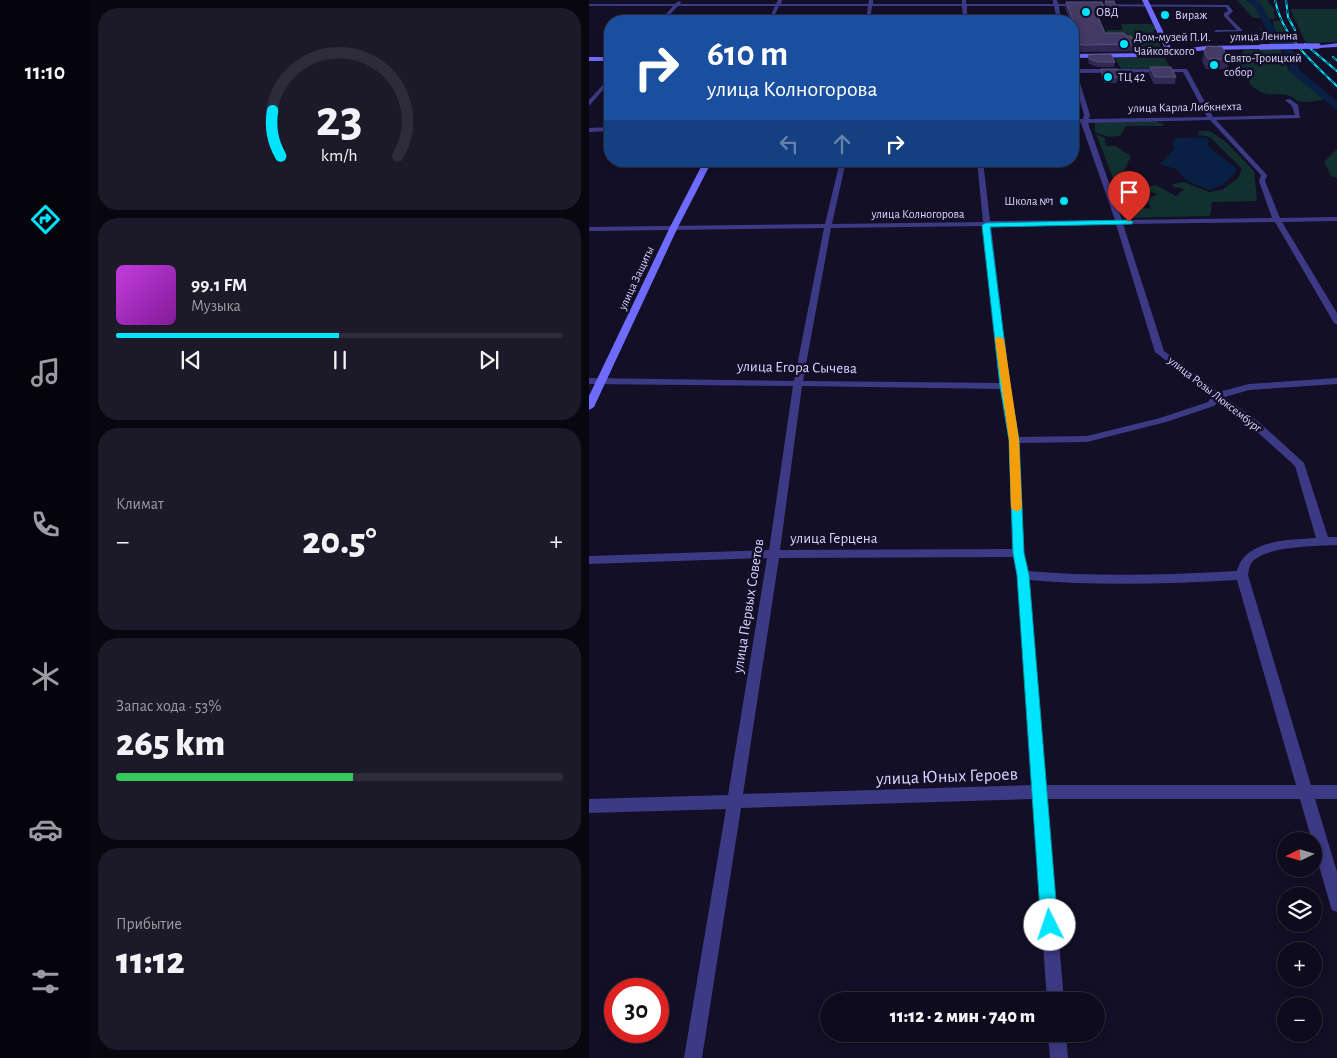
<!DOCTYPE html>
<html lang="ru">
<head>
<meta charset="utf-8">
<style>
  body { margin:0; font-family:"Alegreya Sans",sans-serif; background:#1c1929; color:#f1f3f6; height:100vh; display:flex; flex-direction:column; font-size:19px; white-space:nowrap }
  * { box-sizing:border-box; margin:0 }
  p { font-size:16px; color:#9b9ba3 }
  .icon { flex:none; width:28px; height:28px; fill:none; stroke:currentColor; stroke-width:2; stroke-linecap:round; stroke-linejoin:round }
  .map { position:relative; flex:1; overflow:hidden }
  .sheet { display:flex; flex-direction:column; gap:8px; padding:8px; background:#08060f; width:499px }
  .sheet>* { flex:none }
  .hud { position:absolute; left:15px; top:15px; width:475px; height:152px; border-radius:20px; box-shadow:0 2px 12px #0003,0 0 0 1px #2e2b3b; background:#1a4fa0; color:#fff; overflow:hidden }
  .needle { width:32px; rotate:265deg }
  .buttons { position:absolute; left:688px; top:832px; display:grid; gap:10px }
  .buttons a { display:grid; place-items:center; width:45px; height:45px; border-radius:50%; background:#0e0b1c; box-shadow:0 2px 12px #0003,0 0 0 1px #2e2b3b; font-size:25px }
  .speed { position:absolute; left:15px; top:978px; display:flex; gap:10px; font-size:25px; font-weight:700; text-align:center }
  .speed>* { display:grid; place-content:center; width:65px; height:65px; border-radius:50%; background:#0e0b1c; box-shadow:0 2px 12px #0003,0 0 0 1px #2e2b3b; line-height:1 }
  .speed .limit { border:8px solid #d22; background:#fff; color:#111 }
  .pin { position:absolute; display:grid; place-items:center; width:42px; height:42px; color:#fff; margin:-51px -21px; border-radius:50% 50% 50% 0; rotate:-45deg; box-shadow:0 0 5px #0007 }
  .pin .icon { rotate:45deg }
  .me { position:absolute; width:55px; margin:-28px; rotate:356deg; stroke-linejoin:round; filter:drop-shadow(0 0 4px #0008) }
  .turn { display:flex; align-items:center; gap:18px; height:105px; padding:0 20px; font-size:22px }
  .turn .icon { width:65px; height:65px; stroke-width:2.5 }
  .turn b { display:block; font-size:35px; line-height:42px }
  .lanes { display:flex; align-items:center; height:48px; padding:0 20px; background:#0003; justify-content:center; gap:25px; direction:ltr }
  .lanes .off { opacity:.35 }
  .big { font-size:38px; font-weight:800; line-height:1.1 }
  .sheet .tile { flex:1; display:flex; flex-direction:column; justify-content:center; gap:8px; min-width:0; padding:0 18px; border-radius:20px; background:#1c1929 }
  .sheet .dial { align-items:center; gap:0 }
  .dial svg { height:130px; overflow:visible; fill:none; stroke:#2e2b3b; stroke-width:7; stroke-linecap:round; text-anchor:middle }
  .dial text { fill:#f1f3f6; stroke:none }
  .song { display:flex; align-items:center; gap:15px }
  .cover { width:60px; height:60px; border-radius:8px; background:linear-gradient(135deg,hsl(290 70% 55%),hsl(290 70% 35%)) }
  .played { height:5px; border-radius:2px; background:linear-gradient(90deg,#00e5ff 50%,#2e2b3b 50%) }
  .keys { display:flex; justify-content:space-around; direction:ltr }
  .heat { display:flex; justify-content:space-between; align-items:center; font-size:28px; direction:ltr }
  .charge { height:8px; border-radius:4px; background:linear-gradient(90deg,#34c759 53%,#2e2b3b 0) }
  .trip { position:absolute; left:231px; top:992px; width:285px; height:50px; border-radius:25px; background:#0e0b1c; box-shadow:0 2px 12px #0003,0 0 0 1px #2e2b3b; font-weight:800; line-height:50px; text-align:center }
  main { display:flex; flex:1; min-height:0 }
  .tabs { display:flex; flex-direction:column; width:90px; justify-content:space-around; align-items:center; background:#06040b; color:#9b9ba3 }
  .tabs .icon { width:35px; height:35px }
  .tabs .active { color:#00e5ff }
  .tabs b { font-size:22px; color:#f1f3f6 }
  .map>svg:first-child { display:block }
  .green { fill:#12302f }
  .water { fill:#0a1f44 }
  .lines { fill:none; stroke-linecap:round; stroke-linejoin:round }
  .river { fill:#0a1f44; fill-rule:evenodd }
  .street { fill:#3d3a85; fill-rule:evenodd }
  .secondary { fill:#6f6bff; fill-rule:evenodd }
  .rail-casing { stroke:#00e5ff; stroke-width:2 }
  .rail { stroke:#130f26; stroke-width:1; stroke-dasharray:4.5; stroke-linecap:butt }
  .secondary-bridge { stroke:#6f6bff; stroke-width:5.5 }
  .wall { fill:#312854 }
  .building { fill:#433a66; stroke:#5a527e }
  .route { fill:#00e5ff; stroke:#0095a6 }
  .slow { fill:#f59e0b }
  .poi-dot { fill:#00e5ff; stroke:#130f26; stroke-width:2 }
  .labels { text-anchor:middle; stroke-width:5; stroke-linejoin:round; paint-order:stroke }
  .far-poi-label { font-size:12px; fill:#d9d4ff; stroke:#130f26; text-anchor:start }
  .far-street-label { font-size:12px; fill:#d9d4ff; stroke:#130f26 }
  .street-label { font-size:15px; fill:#d9d4ff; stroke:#130f26 }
  .near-street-label { font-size:18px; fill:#d9d4ff; stroke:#130f26 }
</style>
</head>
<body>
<main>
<nav class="tabs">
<b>11:10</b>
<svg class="icon active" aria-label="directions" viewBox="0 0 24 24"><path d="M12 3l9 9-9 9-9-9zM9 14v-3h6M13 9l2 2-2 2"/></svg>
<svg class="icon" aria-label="music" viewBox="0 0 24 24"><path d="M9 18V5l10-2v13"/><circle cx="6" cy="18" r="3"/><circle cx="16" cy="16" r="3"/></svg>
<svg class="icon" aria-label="phone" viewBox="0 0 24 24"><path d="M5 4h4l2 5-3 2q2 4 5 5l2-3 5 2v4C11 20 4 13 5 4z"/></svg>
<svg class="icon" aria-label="climate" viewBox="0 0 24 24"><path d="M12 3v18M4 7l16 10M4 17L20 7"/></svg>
<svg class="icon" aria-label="car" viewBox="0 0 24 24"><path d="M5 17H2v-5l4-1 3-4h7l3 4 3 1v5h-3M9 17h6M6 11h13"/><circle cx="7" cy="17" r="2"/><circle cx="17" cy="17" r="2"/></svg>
<svg class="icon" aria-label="filters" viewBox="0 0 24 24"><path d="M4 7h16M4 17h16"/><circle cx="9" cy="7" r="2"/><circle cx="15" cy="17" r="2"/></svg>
</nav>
<section class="sheet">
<div class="tile dial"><svg viewBox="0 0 100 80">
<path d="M14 69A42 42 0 1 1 86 69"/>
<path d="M14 69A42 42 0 0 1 9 41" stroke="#00e5ff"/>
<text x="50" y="56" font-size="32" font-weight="700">23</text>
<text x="50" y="72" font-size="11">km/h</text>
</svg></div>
<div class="tile">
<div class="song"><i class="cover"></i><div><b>99.1 FM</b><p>Музыка</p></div></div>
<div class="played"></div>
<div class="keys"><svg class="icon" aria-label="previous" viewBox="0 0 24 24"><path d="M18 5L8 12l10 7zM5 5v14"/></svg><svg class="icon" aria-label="pause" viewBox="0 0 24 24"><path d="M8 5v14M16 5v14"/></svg><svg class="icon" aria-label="next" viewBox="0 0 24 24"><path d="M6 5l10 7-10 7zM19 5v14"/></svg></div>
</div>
<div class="tile"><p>Климат</p>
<div class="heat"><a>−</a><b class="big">20.5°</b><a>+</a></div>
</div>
<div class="tile"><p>Запас хода · 53%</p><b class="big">265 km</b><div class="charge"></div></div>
<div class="tile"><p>Прибытие</p><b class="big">11:12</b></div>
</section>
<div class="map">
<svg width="749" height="1058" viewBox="0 0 749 1058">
  <rect width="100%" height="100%" fill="#130f26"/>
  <!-- green -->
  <path class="green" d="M648,0h30l7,9 1,10 -22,-1z
    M701,9h47v33l-31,1z
    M684,21h7l13,22 -23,1 -12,-18 8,6 9,-1z
    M532,24h29l4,2 2,4h-3l7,16v5l-62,1 -6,-16h16l-2,-6h17z
    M689,49l3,1 8,21 35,27 -1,2c-8,1 -17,3 -25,1 -4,-2 -6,-5 -11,-6 -16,-2 -24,3 -37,-11 -1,-11 -8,-18 -17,-24l12,-10z
    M526,58h50l5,10 -49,1z
    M567,120l3,3 6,1 -3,2h-36l-6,10 -12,1 -13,-5v-10z
    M609,131h12l16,11 28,29 3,30 -45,1 -2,14 -87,2 -6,-15 34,6 -4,-10 11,-5 -10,-3 -3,-4 11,-2 20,11 8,-7 -10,-2 -2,-3 12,-2 25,10 13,-2 16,-12 4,-9 -32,-32 -11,-2z
    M507,134l9,4 1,8h9l16,10 -8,17 -5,4 6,16 -6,-2z
    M747,150h2l-1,28 -6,-2 -7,-14z"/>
  <!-- water -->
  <path class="water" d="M614,137l6,2 -1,6c5,8 20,16 28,23v4l-11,11 -15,7c-12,-5 -26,-8 -32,-20l-18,-6 15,-16 -3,-5 5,-5z"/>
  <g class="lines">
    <!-- river -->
    <path class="river" d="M656,0h10l6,4 15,27 22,25v13l40,33v9l-48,-39 -2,-16 -20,-24 -13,-25z"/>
    <!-- street -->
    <path class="street" d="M189,0h4l-1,4h87l1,-4h4v4h89v-4h4v4h87v-4h4l1,4 170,1 5,6 -5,5 15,15 -29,1 2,-2h21l-13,-14v-3l4,-2 -2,-4 -167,-1 2,15h-4l-3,-15h-87v15h-4l-1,-15h-90l-2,15h-4l2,-15h-89l-7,15h-4l7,-15h-97l-14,15h-4l13,-15h-84v-2h86l4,-3 2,1 -1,2h96z
      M484,65l3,4h111l26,48 82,-2 -3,-9 -7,-6 5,-1 8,6 2,13 -84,2 51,55 -2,6 15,37 58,-1v4l-56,1 56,93v10l-4,-2 -59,-101 -152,2 41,127 55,41 30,-8 89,-6v6l-89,6 -24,7 35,26 44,40 24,74h10v8c-21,1 -70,1 -85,16 -4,4 -4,9 -5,14l63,210h27v14h-23l23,76v37l-6,-2 -2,-6 -30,-105h-253l17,202h-17l-14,-202 -292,9 -39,250h-18l42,-249 -137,4v-14l139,-4 39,-237 -178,6v-8l180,-6 24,-164 -204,-2v-6l205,3 30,-153 -235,3v-4l236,-3 15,-63h6l-14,63 151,-2 -6,-61h6l7,60 125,-1 -34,-97h-8v-4h10l1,-4 -11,-39zM594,72l24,45 -118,2 1,-4 -13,-42zM621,120l51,55 -2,6 13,37 -150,2 -34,-97zM527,224l39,128 57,44 -4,6 -48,16 -73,18 -69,1 -8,-51 -19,-160zM395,226l16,157 -197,-2 28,-153zM213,386l199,3 8,51 3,109 -232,1zM630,401l33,26 43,39 21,72c-26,2 -71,1 -79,33 -70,4 -139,6 -209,0l-4,-18 -5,-110 68,-1 79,-20 48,-16zM424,557l4,18 15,210 -289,9 36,-236zM440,580c70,6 139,4 208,0l59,205h-250z
      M21,77v5l-21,24v-6z
      M21,127v4l-21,1v-4z
      M459,1034h18l2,24h-18z"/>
    <!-- secondary -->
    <path class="secondary" d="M553,0h6l24,50 34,-4 55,-1 3,2 -3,2 -55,1 -57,7 -76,1v-4l76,-1 17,-2z
      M749,43v4l-20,1 -3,-2z
      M0,57h21v4h-21z
      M115,161h8l-34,66 -84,180 -5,3v-14l81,-169z"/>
    <!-- rail casing -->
    <g class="rail-casing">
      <path id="rail" d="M686,0c7,37 37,62 63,87
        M697,0l2,17 7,13
        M716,44l33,28
        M744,57l5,4"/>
    </g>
    <!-- rail -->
    <use href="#rail" class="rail"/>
    <!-- secondary-bridge -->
    <path class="secondary-bridge" d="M672,47l57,-1"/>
  </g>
  <!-- wall -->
  <path class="wall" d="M516,1l11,5v7h-10l-2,-5z
    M477,2l38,8 -1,7h-6l8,16 21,3 9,8 -1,7 -50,1 -9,-1 -2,-7v-11h2l-2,-5v-7h-3l-5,-13z
    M615,51l25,8 -2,10h-21l-4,-8z
    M499,55l27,7 -1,5h-16l-9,-3 -1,-4z
    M561,67l26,10 -1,7h-21l-5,-10z
    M512,69l20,5 -1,6h-3v3h-13l-3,-8z"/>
  <!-- building -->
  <path class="building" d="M516,1h9l2,5h-9z
    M477,2h36l2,8h-9l10,23h19l2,3h5l4,8 -50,1 -9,-1 -3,-11h5z
    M618,46l15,1 7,12h-21l-4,-8z
    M522,54l4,8h-17l-8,-3 -2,-4z
    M561,67h21l5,10h-21z
    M512,69h17l3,5h-5l1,3 -13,1z"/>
  <!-- route -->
  <path class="route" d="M540,220l4,2 -1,2 -142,3 20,159 9,54 5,113 5,22 29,350 -3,6 -5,2 -6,-2 -3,-6 -24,-350 -4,-22 -4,-113 -9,-54 -18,-161 4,-2z"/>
  <!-- slow -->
  <path class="slow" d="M407,337h3l5,2 15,101 3,68 -5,4 -6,-4 -2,-68 -14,-101z"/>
  <!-- markers -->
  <g class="poi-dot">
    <circle cx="497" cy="12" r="5"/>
    <circle cx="576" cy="15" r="5"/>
    <circle cx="535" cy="44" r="5"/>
    <circle cx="625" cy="65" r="5"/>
    <circle cx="519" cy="77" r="5"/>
    <circle cx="475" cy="201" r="5"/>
  </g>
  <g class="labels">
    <!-- far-poi labels -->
    <g class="far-poi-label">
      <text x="507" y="16">ОВД</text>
      <text x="586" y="19">Вираж</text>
      <text x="545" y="41">Дом-музей П.И.<tspan x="545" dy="14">Чайковского</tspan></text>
      <text x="635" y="62">Свято-Троицкий<tspan x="635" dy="14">собор</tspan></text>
      <text x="529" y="81">ТЦ 42</text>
      <text x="465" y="205" text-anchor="end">Школа №1</text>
    </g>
    <!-- far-street labels -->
    <g class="far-street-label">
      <text transform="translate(675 36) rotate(-1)" y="4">улица Ленина</text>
      <text transform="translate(596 107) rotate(-1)" y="4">улица Карла Либкнехта</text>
      <text x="329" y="218">улица Колногорова</text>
      <text transform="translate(47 278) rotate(-65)" y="4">улица Защиты</text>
      <text transform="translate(626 394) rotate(38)" y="4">улица Розы Люксембург</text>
    </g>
    <!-- street labels -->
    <g class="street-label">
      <text transform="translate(208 367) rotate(1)" y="5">улица Егора Сычева</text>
      <text x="245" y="543">улица Герцена</text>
      <text transform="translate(159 606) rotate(-81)" y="5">улица Первых Советов</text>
    </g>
    <!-- near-street labels -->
    <g class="near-street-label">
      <text transform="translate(358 776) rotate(-2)" y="6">улица Юных Героев</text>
    </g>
  </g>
</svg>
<div class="buttons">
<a><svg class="needle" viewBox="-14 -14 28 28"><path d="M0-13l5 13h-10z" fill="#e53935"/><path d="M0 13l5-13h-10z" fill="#9b9ba3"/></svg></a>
<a><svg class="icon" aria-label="layers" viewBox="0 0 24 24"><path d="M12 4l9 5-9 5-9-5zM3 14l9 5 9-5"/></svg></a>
<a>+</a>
<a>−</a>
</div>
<div class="speed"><div class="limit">30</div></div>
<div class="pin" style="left:540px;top:222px;background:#d93025"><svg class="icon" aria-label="arrive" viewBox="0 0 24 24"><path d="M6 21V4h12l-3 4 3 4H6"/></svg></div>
<svg class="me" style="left:461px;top:925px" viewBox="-20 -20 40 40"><circle r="19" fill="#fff"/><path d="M0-13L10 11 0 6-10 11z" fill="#00e5ff"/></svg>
<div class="trip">11:12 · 2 мин · 740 m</div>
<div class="hud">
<div class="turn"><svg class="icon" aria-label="right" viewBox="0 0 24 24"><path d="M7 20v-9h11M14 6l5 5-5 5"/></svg><div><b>610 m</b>улица Колногорова</div></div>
<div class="lanes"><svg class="icon off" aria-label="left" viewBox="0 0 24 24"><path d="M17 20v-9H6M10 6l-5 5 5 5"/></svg><svg class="icon off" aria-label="ahead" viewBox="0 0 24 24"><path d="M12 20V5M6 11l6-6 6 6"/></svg><svg class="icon" aria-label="right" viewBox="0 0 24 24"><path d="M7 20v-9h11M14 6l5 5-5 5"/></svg></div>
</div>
</div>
</main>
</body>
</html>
